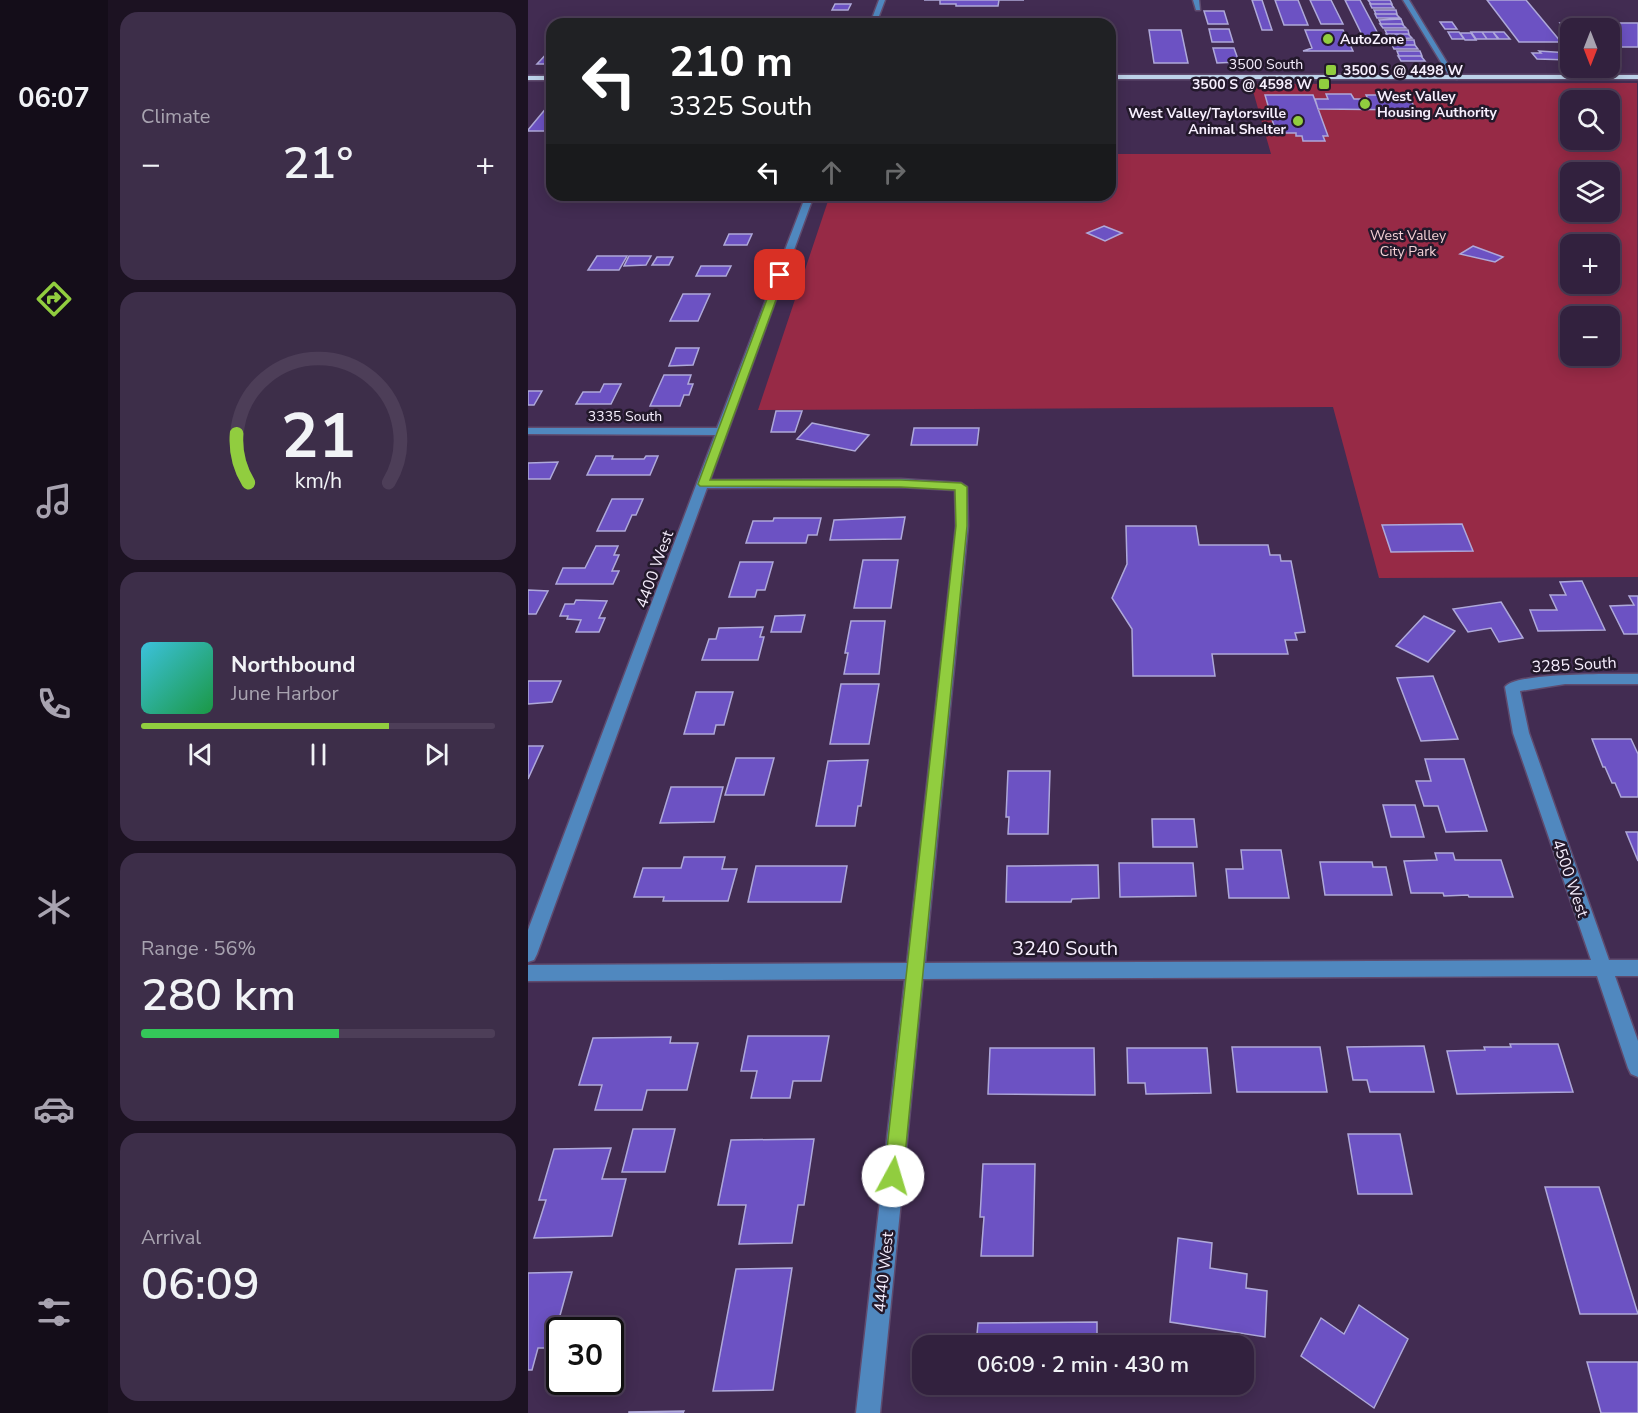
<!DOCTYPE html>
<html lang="en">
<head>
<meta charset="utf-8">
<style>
  body { margin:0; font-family:"Nunito Sans",sans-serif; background:#3d2e49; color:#f1f3f6; height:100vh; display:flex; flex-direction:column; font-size:22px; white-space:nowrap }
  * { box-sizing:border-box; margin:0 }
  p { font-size:20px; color:#a8a3b0 }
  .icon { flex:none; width:33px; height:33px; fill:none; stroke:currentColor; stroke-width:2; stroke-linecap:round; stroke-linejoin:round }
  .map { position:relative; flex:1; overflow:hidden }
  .drawer { display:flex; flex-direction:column; gap:12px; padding:12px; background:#1c1222; width:420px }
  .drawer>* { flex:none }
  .hud { position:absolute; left:18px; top:18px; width:570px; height:183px; border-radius:18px; box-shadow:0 3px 15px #0003,0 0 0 2px #4d3e58; background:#202124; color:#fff; overflow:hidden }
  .needle { width:39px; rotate:180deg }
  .tools { position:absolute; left:1032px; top:18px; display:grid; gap:12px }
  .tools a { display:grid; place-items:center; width:60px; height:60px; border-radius:12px; background:#32213e; box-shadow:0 3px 15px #0003,0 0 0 2px #4d3e58; font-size:30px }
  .speed { position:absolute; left:18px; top:1317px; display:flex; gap:12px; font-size:30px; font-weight:700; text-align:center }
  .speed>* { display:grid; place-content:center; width:78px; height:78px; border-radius:50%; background:#32213e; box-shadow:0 3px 15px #0003,0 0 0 2px #4d3e58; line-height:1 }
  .speed .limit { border:3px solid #111; border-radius:9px; background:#fff; color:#111 }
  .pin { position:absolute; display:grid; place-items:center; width:51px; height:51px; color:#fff; margin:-26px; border-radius:12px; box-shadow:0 3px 9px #0006 }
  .me { position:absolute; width:66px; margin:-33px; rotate:6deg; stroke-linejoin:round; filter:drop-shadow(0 0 4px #0008) }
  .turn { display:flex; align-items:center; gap:21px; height:126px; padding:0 24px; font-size:27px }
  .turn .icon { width:78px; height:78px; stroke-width:2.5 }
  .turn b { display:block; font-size:42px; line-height:51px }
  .lanes { display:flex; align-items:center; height:57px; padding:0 24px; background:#0003; justify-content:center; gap:30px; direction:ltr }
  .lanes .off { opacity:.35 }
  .big { font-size:45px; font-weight:600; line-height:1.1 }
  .drawer .tile { flex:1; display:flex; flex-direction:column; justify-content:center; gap:9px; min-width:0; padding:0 21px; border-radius:18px; background:#3d2e49 }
  .drawer .dial { align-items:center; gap:0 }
  .dial svg { height:156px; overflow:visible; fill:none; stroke:#4d3e58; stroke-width:7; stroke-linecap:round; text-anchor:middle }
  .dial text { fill:#f1f3f6; stroke:none }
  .song { display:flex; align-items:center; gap:18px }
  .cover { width:72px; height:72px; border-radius:9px; background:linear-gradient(135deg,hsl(190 70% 55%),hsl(140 70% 35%)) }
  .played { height:6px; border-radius:3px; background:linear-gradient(90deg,#91cd3f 70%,#4d3e58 70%) }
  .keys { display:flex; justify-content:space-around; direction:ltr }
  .heat { display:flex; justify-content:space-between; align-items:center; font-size:33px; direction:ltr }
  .charge { height:9px; border-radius:4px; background:linear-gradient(90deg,#34c759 56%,#4d3e58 0) }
  .trip { position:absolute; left:384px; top:1335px; width:342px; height:60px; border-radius:18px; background:#32213e; box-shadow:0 3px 15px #0003,0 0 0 2px #4d3e58; font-weight:600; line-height:60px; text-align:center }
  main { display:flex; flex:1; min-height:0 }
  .menu { display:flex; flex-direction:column; width:108px; justify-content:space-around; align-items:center; background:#140d19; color:#a8a3b0 }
  .menu .icon { width:42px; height:42px }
  .menu .selected { color:#91cd3f }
  .menu b { font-size:27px; color:#f1f3f6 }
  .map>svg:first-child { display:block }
  .green { fill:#972a46; fill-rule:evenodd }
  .building { fill:#6c52c3; stroke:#aea8d9; stroke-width:1.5 }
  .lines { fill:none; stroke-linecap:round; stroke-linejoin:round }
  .minor-casing { stroke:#5f4b6e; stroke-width:3 }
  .major-casing { stroke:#5f4b6e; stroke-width:3 }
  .minor { fill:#5088bf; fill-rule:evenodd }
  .major { fill:#bdd2e9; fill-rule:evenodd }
  .route { fill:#91cd3f; stroke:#5e8529; stroke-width:1.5 }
  .poi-dot { fill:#91cd3f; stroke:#23192b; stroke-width:2 }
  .labels { text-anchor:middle; stroke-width:5; stroke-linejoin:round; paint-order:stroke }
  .far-poi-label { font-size:14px; font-weight:bold; fill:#f7effe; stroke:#23192b; text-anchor:start }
  .far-street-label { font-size:14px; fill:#f7effe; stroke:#23192b }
  .far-park-label { font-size:14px; fill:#f4d1d5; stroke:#23192b }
  .street-label { font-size:16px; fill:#f7effe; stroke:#23192b }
  .near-street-label { font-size:20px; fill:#f7effe; stroke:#23192b }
</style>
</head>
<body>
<main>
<nav class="menu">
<b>06:07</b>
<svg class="icon selected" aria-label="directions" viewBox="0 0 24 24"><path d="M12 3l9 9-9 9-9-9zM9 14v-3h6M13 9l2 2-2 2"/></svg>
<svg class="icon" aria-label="music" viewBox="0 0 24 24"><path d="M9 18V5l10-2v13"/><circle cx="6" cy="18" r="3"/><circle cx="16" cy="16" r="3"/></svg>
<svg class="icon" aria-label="phone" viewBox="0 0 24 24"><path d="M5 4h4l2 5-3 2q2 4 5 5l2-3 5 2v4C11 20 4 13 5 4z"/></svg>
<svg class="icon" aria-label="climate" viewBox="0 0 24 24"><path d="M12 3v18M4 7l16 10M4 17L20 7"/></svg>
<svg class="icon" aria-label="car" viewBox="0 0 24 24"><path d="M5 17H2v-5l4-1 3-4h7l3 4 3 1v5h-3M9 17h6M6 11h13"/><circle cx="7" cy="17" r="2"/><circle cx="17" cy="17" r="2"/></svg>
<svg class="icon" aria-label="filters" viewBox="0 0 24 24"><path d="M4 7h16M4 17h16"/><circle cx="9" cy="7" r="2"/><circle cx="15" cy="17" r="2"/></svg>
</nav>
<section class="drawer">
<div class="tile"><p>Climate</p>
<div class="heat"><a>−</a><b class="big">21°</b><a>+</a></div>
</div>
<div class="tile dial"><svg viewBox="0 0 100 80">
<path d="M14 69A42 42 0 1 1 86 69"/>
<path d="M14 69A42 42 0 0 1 8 44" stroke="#91cd3f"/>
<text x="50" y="56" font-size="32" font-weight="700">21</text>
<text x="50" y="72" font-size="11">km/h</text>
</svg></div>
<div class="tile">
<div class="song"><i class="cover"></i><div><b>Northbound</b><p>June Harbor</p></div></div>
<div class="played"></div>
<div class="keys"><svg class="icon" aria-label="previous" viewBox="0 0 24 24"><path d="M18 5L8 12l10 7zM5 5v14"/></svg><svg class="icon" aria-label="pause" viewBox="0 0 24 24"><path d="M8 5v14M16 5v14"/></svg><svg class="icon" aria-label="next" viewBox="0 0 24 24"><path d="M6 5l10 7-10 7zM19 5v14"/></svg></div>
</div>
<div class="tile"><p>Range · 56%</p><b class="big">280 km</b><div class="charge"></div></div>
<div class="tile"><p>Arrival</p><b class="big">06:09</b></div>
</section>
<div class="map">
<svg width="1110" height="1413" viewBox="0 0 1110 1413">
  <rect width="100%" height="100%" fill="#422c52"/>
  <!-- green -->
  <path class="green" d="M1109,83l1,494 -259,1 -46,-171 -575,3 72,-215h280v-41h161l-20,-70zM1042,100h40v40h-40zM1042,172h40v40h-40zM1042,244h40v40h-40zM1042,316h40v40h-40z"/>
  <!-- building -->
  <path class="building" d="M396,0h100h-25l-1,6h-42v-2h-16v-4z
    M724,0h10l10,30h-10z
    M747,0h23l10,25h-24z
    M782,0h21l12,24h-22z
    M817,0h15l24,45h-17z
    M840,0h22l2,4h-21z
    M959,0h39l35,42h-42z
    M307,4h16l-3,6h-16z
    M842,4h21l3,4h-22z
    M846,10h22l1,4h-21z
    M676,11h20l4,13h-20z
    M847,14h21l4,4h-23z
    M310,17h12l-2,5 -23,-1 1,-2h11z
    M400,18h19l-2,6h-19z
    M873,19l2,5h-22l-2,-4z
    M912,22h12l5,7h-12z
    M1032,23h78v24h-27l-1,-19h-40v8z
    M852,24h22l4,4h-23z
    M681,29h20l4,13h-21z
    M621,30h32l7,33h-34z
    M777,30h38l10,21h-50l9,-3z
    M857,30h23l1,4h-22z
    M920,32h11l5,7h-12z
    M943,32h11l5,7h-11z
    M954,32h11l6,7h-12z
    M965,32h11l6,7h-12z
    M932,33h11l5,7h-11z
    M858,34h22l4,4 -24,1z
    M862,40h24l1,5h-22z
    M864,45h23l3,4h-24z
    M24,48v16h-15z
    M685,48h21l5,14 -22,1z
    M869,51h23l2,5h-23z
    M1011,51l30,2 1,7 -33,-1 -5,-6h9z
    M870,56h23l4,5h-24z
    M798,94h25l3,5h14l-2,-4h42l8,15 -98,-1 -3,-10h13z
    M737,95h48l15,41h-5l2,5h-22l-1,-5h-6v-3h-20z
    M24,101v30h-24v-1z
    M576,226l18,7 -17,8 -18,-8z
    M201,234h23l-5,11h-23z
    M945,246l30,11 -8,5 -35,-8z
    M69,256h30l-8,14h-31z
    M101,256h22l-5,9 -22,1z
    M129,257h16l-4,8h-17z
    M173,266h30l-5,10h-30z
    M155,294h27l-12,27h-28z
    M148,348h23l-6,17 -24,1z
    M136,375h27l-3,9h5l-4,11h-5l-4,11h-30z
    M76,384h17l-10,20h-35l7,-12h17z
    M0,391h14l-8,14h-6z
    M248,411h26l-7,21h-24z
    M284,423l57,12 -14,16 -58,-12z
    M386,428h65l-2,17h-66z
    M68,456h17l-1,3h32l2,-3h12l-8,19h-63z
    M30,462l-8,17h-22v-16z
    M84,499h31l-7,16h-4l-7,16h-28z
    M377,517l-4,22 -71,1 4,-20z
    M246,518h47l-4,17h-9l-2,8h-60l7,-22h20z
    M934,524l11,27 -82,1 -9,-27z
    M598,526h70l3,19h69l2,10h10l1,6h10l14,71 -10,1 2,7h-12l3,14h-76l3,22h-82l-1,-47 -20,-31 15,-34z
    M68,546h22l-4,9h5l-7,16h7l-6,13h-57l7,-16h22z
    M335,560h35l-7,48h-37z
    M212,562h33l-8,28h-8l-2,7h-26z
    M1054,581l23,49 -67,1 -8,-21h27l-7,-15h16l-6,-13z
    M0,590l20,1 -12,23h-8z
    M1101,596h9v38h-14l-14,-28 24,-1z
    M48,600l31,1 -8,17h6l-6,14h-23l5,-12 -14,-1 1,-3h-8l5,-12h9z
    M973,602l22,36 -24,4 -8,-14 -23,4 -15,-23z
    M277,615l-4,17h-30l4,-16z
    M896,616l31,15 -27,31 -32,-16z
    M323,621h34l-6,53h-35l4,-21h-3z
    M235,627l-3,10h4l-6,23h-56l7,-21h7l3,-11z
    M905,676l25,63 -37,2 -24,-63z
    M0,681h33l-9,21 -24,2z
    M313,684h38l-10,60h-39z
    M168,692h37l-9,33h-8l-2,9h-30z
    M1064,739h39l7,15v43h-17l-6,-14h-3l-7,-16h-2z
    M0,746h15l-15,33z
    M208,758h38l-10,37h-39z
    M897,759h39l23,72 -41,1 -8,-26h-14l-8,-25h15z
    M340,760l-7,46h-3l-3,20h-39l12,-65z
    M480,771h42l-2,63h-40l1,-17h-3z
    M143,787h52l-9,35 -54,1z
    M855,805h32l9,32h-33z
    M624,819h42l3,28h-44z
    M1098,832h12v29z
    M713,850h40l8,48h-60l-3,-29h17z
    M907,853h18l2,7h46l12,37h-44l-1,-2 -24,1 -1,-3h-32l-7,-32 33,-1z
    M156,857h41l-3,12h15l-9,32h-65l1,-4h-30l9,-29h38z
    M792,862h52l1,5h13l6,28h-67z
    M591,863h74l3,33 -76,1z
    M570,865l1,33 -27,1 -1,3h-65l1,-36z
    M228,866h91l-6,36h-93z
    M220,1036h81l-8,45h-28l-3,17h-39l6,-27h-16z
    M143,1037l-1,6h28l-11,47h-40l-5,20h-47l7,-25h-23l14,-47z
    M982,1044h48l15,48 -116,2 -10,-43 38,-1 -1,-3h27z
    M896,1046l10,46h-64l-3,-12h-14l-6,-33z
    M704,1047h88l7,45h-90z
    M462,1048h104l1,47 -107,-1z
    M599,1048h80l4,45 -65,1 -1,-11h-17z
    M105,1129h42l-10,43h-43z
    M820,1134h52l12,60h-54z
    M286,1139l-10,66h-6l-6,38 -53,1 7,-39h-28l13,-65z
    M83,1148l-9,31h24l-14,57 -78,2 12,-38h-7l15,-51z
    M455,1164h52l-2,92h-52l3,-39h-4z
    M1017,1187h54l39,127h-58z
    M650,1238l34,5 -2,25 37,6 -1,14 21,3 -2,46 -95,-15z
    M264,1268l-19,122 -60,1 23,-122z
    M44,1272l-21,76h-13l-6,22h-4v-97z
    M831,1305l49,34 -34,69 -73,-52 20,-38 23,16z
    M569,1322v24h-121l2,-23z
    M1059,1362h51v51h-37z
    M446,1384h87v2h-87z
    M156,1411l-1,2h-54v-1z"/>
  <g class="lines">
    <!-- minor casing -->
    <g class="minor-casing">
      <path id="minor" d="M351,0h6l-9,24h-6z
        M665,0h6l1,10h-4z
        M875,0h6l48,79 -7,-2z
        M278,195h8l-104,285 191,-1 60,4 6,4 1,39 -43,437 666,-3 -78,-227 -8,-46c10,-15 111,-13 133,-13v10h-73l-45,7 9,42 80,227h29v16h-23l23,65v36l-7,-3 -3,-6 -31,-92 -674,3 -43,434h-24l49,-434 -377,2v-16l379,-2 49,-437 -1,-36 -54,-3 -194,1 -170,466 -3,6 -6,2v-32l187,-495 -187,-1v-6h189z"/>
    </g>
    <!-- major casing -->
    <g class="major-casing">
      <path id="major" d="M582,75h528v4h-528z
        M0,76h24v4h-24z"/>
    </g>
    <!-- minor -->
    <use href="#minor" class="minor"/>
    <!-- major -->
    <use href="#major" class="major"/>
  </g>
  <!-- route -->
  <path class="route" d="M252,272l5,3 -75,205h191l60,3 6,4v39l-64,650 -3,6 -7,3 -7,-3 -2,-6 72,-650 -1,-36 -54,-3 -201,-1 -2,-2 78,-209z"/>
  <!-- markers -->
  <g class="poi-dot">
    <circle cx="800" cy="39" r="6"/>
    <rect x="797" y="64" width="12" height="12" rx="3"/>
    <rect x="790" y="78" width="12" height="12" rx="3"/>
    <circle cx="837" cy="104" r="6"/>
    <circle cx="770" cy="121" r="6"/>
  </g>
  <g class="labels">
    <!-- far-poi labels -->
    <g class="far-poi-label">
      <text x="812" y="44">AutoZone</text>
      <text x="815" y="75">3500 S @ 4498 W</text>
      <text x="784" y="89" text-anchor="end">3500 S @ 4598 W</text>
      <text x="849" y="101">West Valley<tspan x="849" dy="16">Housing Authority</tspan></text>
      <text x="758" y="118" text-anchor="end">West Valley/Taylorsville<tspan x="758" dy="16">Animal Shelter</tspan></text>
    </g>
    <!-- far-street labels -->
    <g class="far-street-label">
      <text x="738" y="69">3500 South</text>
      <text x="97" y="421">3335 South</text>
    </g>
    <!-- far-park labels -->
    <g class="far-park-label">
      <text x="880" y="240">West Valley<tspan x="880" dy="16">City Park</tspan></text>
    </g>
    <!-- street labels -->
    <g class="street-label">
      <text transform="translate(126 569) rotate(-70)" y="6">4400 West</text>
      <text transform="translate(1046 664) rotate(-3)" y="6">3285 South</text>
      <text transform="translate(1043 878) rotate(71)" y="6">4500 West</text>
      <text transform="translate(355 1272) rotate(-84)" y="6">4440 West</text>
    </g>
    <!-- near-street labels -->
    <g class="near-street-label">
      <text x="537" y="955">3240 South</text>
    </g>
  </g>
</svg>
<div class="tools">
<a><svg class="needle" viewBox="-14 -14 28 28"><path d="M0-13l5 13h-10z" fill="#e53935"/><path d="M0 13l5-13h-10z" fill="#a8a3b0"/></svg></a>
<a><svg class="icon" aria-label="search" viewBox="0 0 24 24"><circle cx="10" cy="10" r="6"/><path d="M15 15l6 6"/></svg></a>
<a><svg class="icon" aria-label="layers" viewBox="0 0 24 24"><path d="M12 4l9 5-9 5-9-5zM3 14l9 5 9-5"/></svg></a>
<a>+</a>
<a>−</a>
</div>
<div class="speed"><div class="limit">30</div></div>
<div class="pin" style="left:252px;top:275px;background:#d93025"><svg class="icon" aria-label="arrive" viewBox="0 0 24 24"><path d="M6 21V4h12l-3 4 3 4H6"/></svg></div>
<svg class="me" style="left:365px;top:1176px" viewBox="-20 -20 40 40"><circle r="19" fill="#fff"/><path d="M0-13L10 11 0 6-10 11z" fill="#91cd3f"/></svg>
<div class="trip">06:09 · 2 min · 430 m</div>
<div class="hud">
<div class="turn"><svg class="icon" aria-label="left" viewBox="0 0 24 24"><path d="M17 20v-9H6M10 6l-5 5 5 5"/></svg><div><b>210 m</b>3325 South</div></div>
<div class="lanes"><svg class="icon" aria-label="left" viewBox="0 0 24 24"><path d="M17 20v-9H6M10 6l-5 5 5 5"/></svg><svg class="icon off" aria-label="ahead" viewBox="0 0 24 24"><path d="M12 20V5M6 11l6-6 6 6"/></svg><svg class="icon off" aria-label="right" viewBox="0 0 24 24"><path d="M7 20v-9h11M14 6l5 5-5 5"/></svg></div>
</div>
</div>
</main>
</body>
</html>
